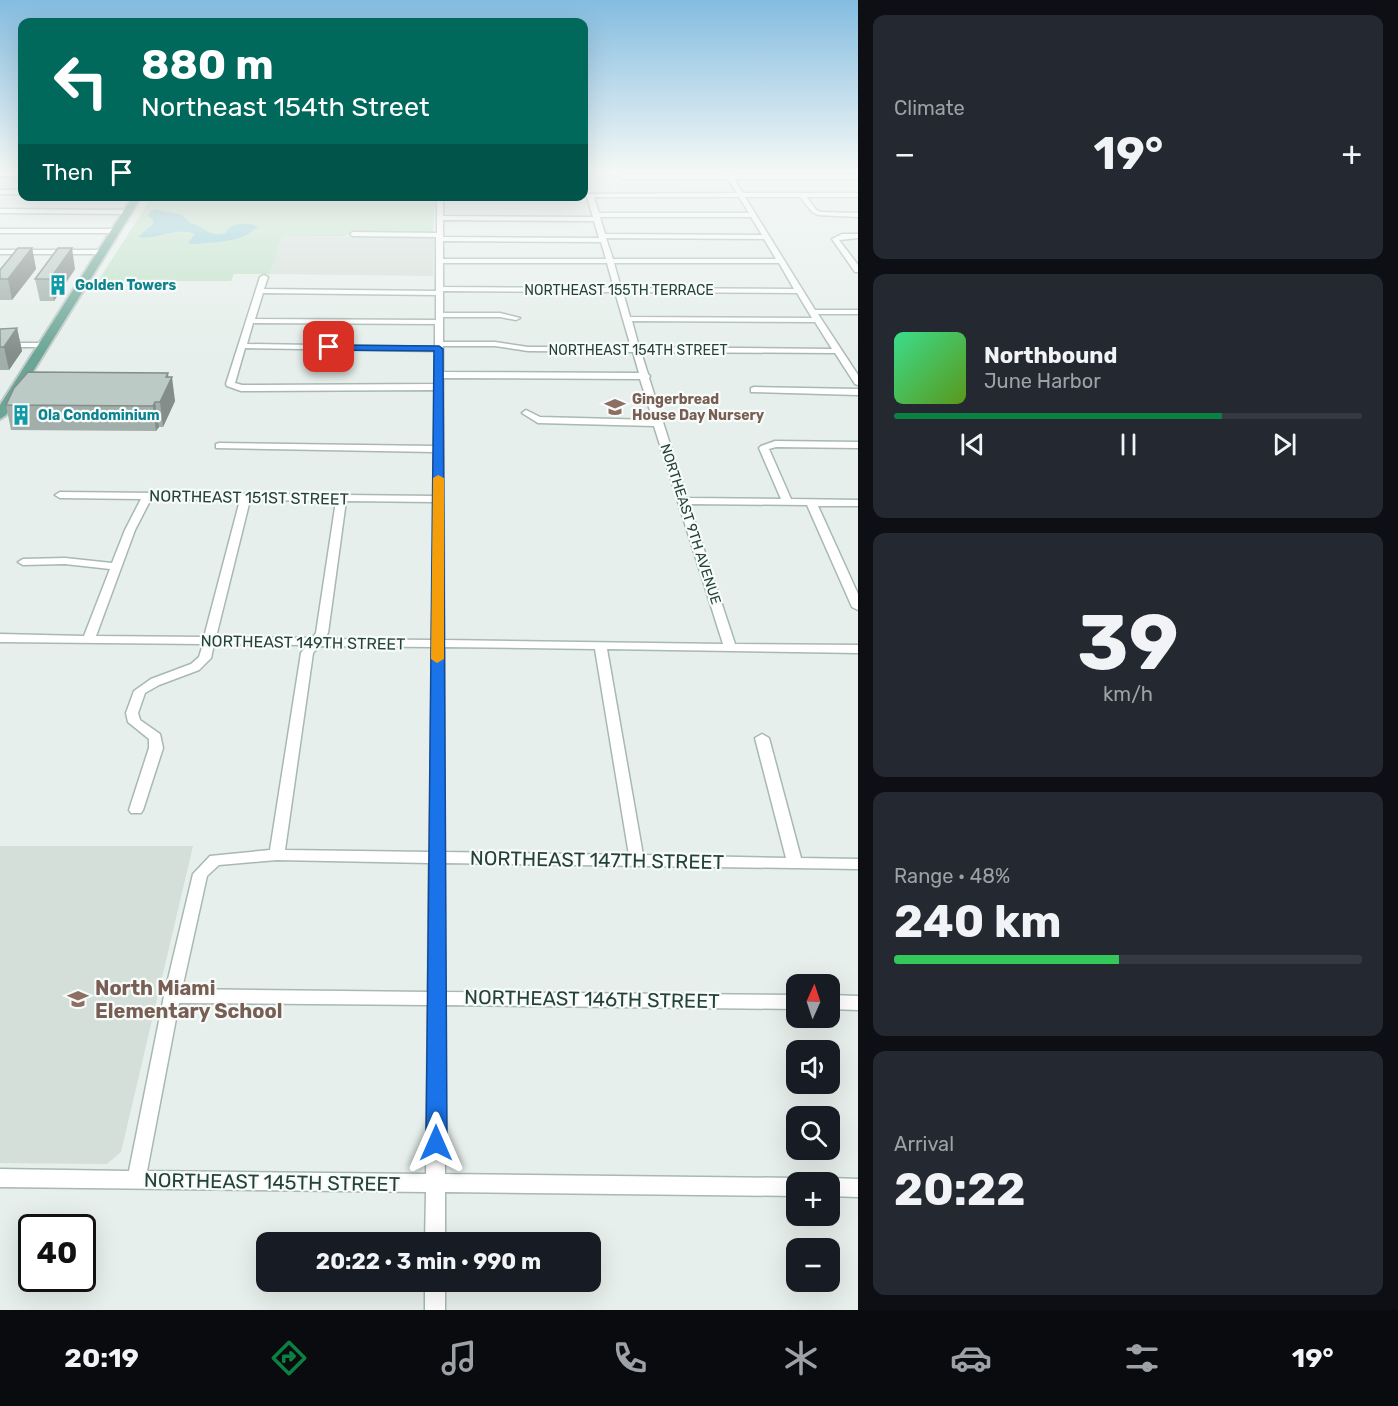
<!DOCTYPE html>
<html lang="en">
<head>
<meta charset="utf-8">
<style>
  body { margin:0; font-family:Rubik,sans-serif; background:#242831; color:#f1f3f6; height:100vh; display:flex; flex-direction:column; font-size:22px; white-space:nowrap }
  * { box-sizing:border-box; margin:0 }
  p { font-size:20px; color:#9ea1a6 }
  .icon { flex:none; width:33px; height:33px; fill:none; stroke:currentColor; stroke-width:2; stroke-linecap:round; stroke-linejoin:round }
  .map { position:relative; flex:1; overflow:hidden }
  .side { display:flex; flex-direction:column; gap:15px; padding:15px; background:#0d0f14; width:540px }
  .side>* { flex:none }
  .guide { position:absolute; left:18px; top:18px; width:570px; height:183px; border-radius:12px; box-shadow:0 6px 24px #0002; background:#00695c; color:#fff; overflow:hidden }
  .needle { width:39px; rotate:3deg }
  .fabs { position:absolute; left:786px; top:974px; display:grid; gap:12px }
  .fabs a { display:grid; place-items:center; width:54px; height:54px; border-radius:12px; background:#171b24; box-shadow:0 6px 24px #0002; font-size:30px }
  .speed { position:absolute; left:18px; top:1214px; display:flex; gap:12px; font-size:30px; font-weight:700; text-align:center }
  .speed>* { display:grid; place-content:center; width:78px; height:78px; border-radius:50%; background:#171b24; box-shadow:0 6px 24px #0002; line-height:1 }
  .speed .limit { border:3px solid #111; border-radius:9px; background:#fff; color:#111 }
  .pin { position:absolute; display:grid; place-items:center; width:51px; height:51px; color:#fff; margin:-26px; border-radius:12px; box-shadow:0 3px 9px #0006 }
  .me { position:absolute; width:66px; margin:-33px; rotate:0deg; stroke-linejoin:round; filter:drop-shadow(0 0 4px #0008) }
  .turn { display:flex; align-items:center; gap:21px; height:126px; padding:0 24px; font-size:27px }
  .turn .icon { width:78px; height:78px; stroke-width:2.5 }
  .turn b { display:block; font-size:42px; line-height:51px }
  .then { display:flex; align-items:center; height:57px; padding:0 24px; background:#0003; gap:12px; font-size:22px }
  .big { font-size:45px; font-weight:700; line-height:1.1 }
  .side .tile { flex:1; display:flex; flex-direction:column; justify-content:center; gap:9px; min-width:0; padding:0 21px; border-radius:12px; background:#242831 }
  .side .dial { align-items:center; gap:0 }
  .dial b { font-size:78px; line-height:1 }
  .song { display:flex; align-items:center; gap:18px }
  .cover { width:72px; height:72px; border-radius:9px; background:linear-gradient(135deg,hsl(150 70% 55%),hsl(90 70% 35%)) }
  .played { height:6px; border-radius:3px; background:linear-gradient(90deg,#0b8043 70%,#363941 70%) }
  .keys { display:flex; justify-content:space-around; direction:ltr }
  .heat { display:flex; justify-content:space-between; align-items:center; font-size:33px; direction:ltr }
  .charge { height:9px; border-radius:4px; background:linear-gradient(90deg,#34c759 48%,#363941 0) }
  .trip { position:absolute; left:256px; top:1232px; width:345px; height:60px; border-radius:12px; background:#171b24; box-shadow:0 6px 24px #0002; font-weight:700; line-height:60px; text-align:center }
  .tabs { display:flex; height:96px; justify-content:space-around; align-items:center; background:#090b0e; color:#9ea1a6 }
  .tabs .icon { width:42px; height:42px }
  .tabs .active { color:#0b8043 }
  .tabs b { font-size:27px; color:#f1f3f6 }
  main { display:flex; flex:1; min-height:0 }
  .map>svg:first-child { display:block }
  .built { fill:#d4dfda }
  .green { fill:#bfe0c8 }
  .water { fill:#8ec9d4 }
  .lines { fill:none; stroke-linecap:round; stroke-linejoin:round }
  .minor-casing { stroke:#a8b8b2; stroke-width:3 }
  .major-casing { stroke:#c2cac8; stroke-width:4 }
  .minor { fill:#fff; fill-rule:evenodd }
  .major { fill:#6aa596; fill-rule:evenodd }
  .wall { fill:#a1aea9 }
  .shaded-wall { fill:#838d89 }
  .building { fill:#bbcac4; stroke:#838d89; stroke-width:1.5 }
  .route { fill:#1a73e8; stroke:#114b97; stroke-width:1.5 }
  .slow { fill:#f59e0b }
  .labels { text-anchor:middle; stroke-width:4.5; stroke-linejoin:round; paint-order:stroke }
  .far-culture-label { font-size:14px; font-weight:bold; fill:#0d838f; stroke:#f7fbf9; text-anchor:start }
  .far-street-label { font-size:14px; fill:#24423a; stroke:#f7fbf9 }
  .far-education-label { font-size:14px; font-weight:bold; fill:#785e54; stroke:#f7fbf9; text-anchor:start }
  .street-label { font-size:16px; fill:#24423a; stroke:#f7fbf9 }
  .near-street-label { font-size:20px; fill:#24423a; stroke:#f7fbf9 }
  .near-education-label { font-size:20px; font-weight:bold; fill:#785e54; stroke:#f7fbf9; text-anchor:start }
</style>
</head>
<body>
<main>
<div class="map">
<svg width="858" height="1310" viewBox="0 0 858 1310">
  <rect width="100%" height="100%" fill="#e6efeb"/>
  <!-- built -->
  <path class="built" d="M284,236l150,1 -1,39 -163,-2 11,-37z
    M0,846h193l-72,306 -14,12 -107,-1z"/>
  <!-- green -->
  <path class="green" d="M152,197h278l5,2 -2,34 -83,-1 -4,4h-62l-3,2 -11,36h-36l-3,7h-133z"/>
  <!-- water -->
  <path class="water" d="M156,209l26,6 8,8c12,2 18,13 31,11 7,-1 4,-2 8,-6 8,-5 21,-6 29,-1 -17,14 -30,14 -51,16 -7,0 -12,2 -19,0l7,-9c-22,-8 -37,7 -57,3l15,-13 1,-3 -6,-5 2,-5z"/>
  <g class="lines">
    <!-- minor casing -->
    <g class="minor-casing">
      <path id="minor" d="M0,172h22v4h-22z
        M607,172h7l10,3h102l-2,-3h6l2,3h126v4h-124l9,14h115v4h-51l9,13 5,2 37,1v4l-40,-2 -6,-3 -12,-15h-55l70,113h43v4h-40l40,61v10l-3,-1 -20,-31 -194,-1 7,22 2,2 -1,2 38,120 94,1 -22,-51 2,-2 14,-5 83,1v6l-82,-1 -7,2 22,50 67,1v6h-40l40,88v16l-6,-3 -45,-102 -118,-1 46,140 123,1v8l-251,-4 36,206 143,3 -31,-120 7,-4 7,4 32,120 57,1v10l-414,-6v129l352,3v14l-352,-4 1,169 351,4 7,4h-7v14l-351,-4v50h-20l1,-50 -426,-5v-18l129,2 35,-175 29,-122 17,-18 60,-6 31,-197 6,-8 -93,-1 -3,14 -12,12 -40,15 -14,8 -7,20 2,7 20,14 3,14 -20,62 -2,3h-10l-2,-3 20,-62v-9l-21,-17 -2,-9 8,-22 17,-12 40,-15 8,-7 4,-13 -203,-2v-8l84,2 26,-67 -45,-5 -42,1 -5,-3 5,-3 42,-1 47,5 13,-33 16,-31 -81,-1 -5,-3 5,-3 374,4v-44l-218,-4v-4l3,-1 215,3 1,-56 -194,1 -14,-5 -1,-2 34,-107 4,-2 4,2 -4,12 172,2v-54l-83,-1 -3,-2 3,-2 84,1v-37h6v20l150,1 -6,-20 -3,-1v-2l153,-1 -9,-14h-105zM594,197h145l10,16h-150zM600,217h151l11,18 -157,-1zM443,220l151,1 5,17 -156,-1zM606,238l158,1 12,20h-163zM443,241l158,1 5,17h-163zM443,263h164l7,25 -171,-1zM614,263h165l15,26 -173,-1zM443,291l172,1 16,55h-103l-33,-5h-52v-25h57l16,3 4,-2 -20,-5h-57zM623,292l174,1 15,25 -182,-1zM263,293l173,2v25l-181,-1zM632,321l183,1 17,27 -193,-2zM253,323l182,1v23l-188,-3zM443,346h52l33,5 105,1 6,21 -196,-1zM245,348l190,3v33l-193,1 -7,-2zM443,378l197,1 13,41 -113,-3 -14,-7 -4,3 16,10 116,3 69,218 -279,-4zM151,499l89,1 -36,137 -108,-1 39,-106zM250,500l86,1 -20,132 -4,5 -96,-1zM346,501l88,1 -2,138 -108,-1 4,-6zM319,646l113,1 -2,205 -145,-2 28,-197zM444,647l151,2 34,206 -185,-3zM277,860l152,3 -1,129 -246,-3 25,-113 12,-11zM179,1003l249,2 -2,169 -279,-3z
        M0,190h22v4h-22z
        M0,209l128,1 3,2 -3,2 -128,-1z
        M0,229h116l3,2 -3,2h-116z
        M842,234h16v4l-19,2 19,25v7h-3l-23,-33z
        M0,250h104l3,2 -3,2h-104z
        M0,343h44l4,2 -4,2h-44z
        M754,387l104,2v6l-107,-3v-4z
        M830,995l28,1v14l-28,-1z
        M830,1178l28,1v18l-28,-1v-14h-7z
        M425,1281h20v29h-20z"/>
    </g>
    <!-- major casing -->
    <g class="major-casing">
      <path id="major" d="M133,196h9l-136,219 -6,4v-14z"/>
    </g>
    <!-- minor -->
    <use href="#minor" class="minor"/>
    <!-- major -->
    <use href="#major" class="major"/>
  </g>
  <!-- wall -->
  <path class="wall" d="M32,248l4,21 -24,31h-12v-30z
    M75,269l-21,32h-14l-5,-22z
    M17,328l5,23 -13,19h-9v-40z
    M168,377l7,24 -12,26h-4l-3,4 -145,-1 -5,-25z"/>
  <!-- shaded-wall -->
  <path class="shaded-wall" d="M32,248l4,21 -24,31 -4,-21z
    M72,248l3,21 -21,32 -4,-22z
    M17,328l5,23 -13,19 -5,-23z
    M168,373l1,9 3,-5 3,24 -12,26 -3,-25z
    M155,402l4,25 -3,4 -3,-25z"/>
  <!-- building -->
  <path class="building" d="M18,248h14l-24,31h-8v-9z
    M58,248h14l-22,31h-15z
    M17,328l-13,19h-4v-18z
    M28,372l140,1 -2,4h6l-12,25h-5l-2,4 -147,-1 8,-17z"/>
  <!-- sky -->
  <linearGradient id="sky" x2="0" y2="1"><stop stop-color="#84bce0"/><stop offset="0.48" stop-color="#f4f8f6"/><stop offset="1" stop-color="#f4f8f6" stop-opacity="0"/></linearGradient>
  <rect width="858" height="355" fill="url(#sky)"/>
  <!-- route -->
  <path class="route" d="M326,345l113,1 4,3 4,794 -3,7 -8,3 -7,-3 -3,-7 8,-792 -105,-1 -5,-3z"/>
  <!-- slow -->
  <path class="slow" d="M438,475l6,3v181l-7,4 -6,-4 2,-181z"/>
  <!-- icons -->
  <defs>
    <g id="building-bare" transform="scale(1.62)"><path d="M-4-6H4V6H1V3H-1V6H-4ZM-2.5-4.3h1.7v1.8h-1.7ZM.8-4.3h1.7v1.8H.8ZM-2.5-1h1.7V.8h-1.7ZM.8-1h1.7V.8H.8Z" fill="#0f9aa8" stroke="#f7fbf9" stroke-width="2.5" paint-order="stroke"/></g>
    <g id="school-bare" transform="scale(1.62)"><path d="M0-5L7-2L0 1L-7-2ZM-4 1L0 2.5L4 1V4Q0 6-4 4Z" fill="#8d6e63" stroke="#f7fbf9" stroke-width="2.5" paint-order="stroke"/></g>
  </defs>
  <g fill-rule="evenodd">
    <use href="#building-bare" x="58" y="285"/>
    <use href="#school-bare" x="615" y="407"/>
    <use href="#building-bare" x="21" y="415"/>
    <use href="#school-bare" x="78" y="999"/>
  </g>
  <g class="labels">
    <!-- far-culture labels -->
    <g class="far-culture-label">
      <text x="75" y="290">Golden Towers</text>
      <text x="38" y="420">Ola Condominium</text>
    </g>
    <!-- far-street labels -->
    <g class="far-street-label">
      <text x="619" y="295">NORTHEAST 155TH TERRACE</text>
      <text x="638" y="355">NORTHEAST 154TH STREET</text>
      <text transform="translate(691 524) rotate(72)" y="5">NORTHEAST 9TH AVENUE</text>
    </g>
    <!-- far-education labels -->
    <g class="far-education-label">
      <text x="632" y="404">Gingerbread<tspan x="632" dy="16">House Day Nursery</tspan></text>
    </g>
    <!-- street labels -->
    <g class="street-label">
      <text transform="translate(249 497) rotate(1)" y="6">NORTHEAST 151ST STREET</text>
      <text transform="translate(303 642) rotate(1)" y="6">NORTHEAST 149TH STREET</text>
    </g>
    <!-- near-street labels -->
    <g class="near-street-label">
      <text transform="translate(597 860) rotate(1)" y="7">NORTHEAST 147TH STREET</text>
      <text transform="translate(592 999) rotate(1)" y="7">NORTHEAST 146TH STREET</text>
      <text transform="translate(272 1182) rotate(1)" y="7">NORTHEAST 145TH STREET</text>
    </g>
    <!-- near-education labels -->
    <g class="near-education-label">
      <text x="95" y="995">North Miami<tspan x="95" dy="23">Elementary School</tspan></text>
    </g>
  </g>
</svg>
<div class="fabs">
<a><svg class="needle" viewBox="-14 -14 28 28"><path d="M0-13l5 13h-10z" fill="#e53935"/><path d="M0 13l5-13h-10z" fill="#9ea1a6"/></svg></a>
<a><svg class="icon" aria-label="sound" viewBox="0 0 24 24"><path d="M4 9h4l5-4v14l-5-4H4zM17 9q2 3 0 6"/></svg></a>
<a><svg class="icon" aria-label="search" viewBox="0 0 24 24"><circle cx="10" cy="10" r="6"/><path d="M15 15l6 6"/></svg></a>
<a>+</a>
<a>−</a>
</div>
<div class="speed"><div class="limit">40</div></div>
<div class="pin" style="left:329px;top:347px;background:#d93025"><svg class="icon" aria-label="arrive" viewBox="0 0 24 24"><path d="M6 21V4h12l-3 4 3 4H6"/></svg></div>
<svg class="me" style="left:436px;top:1143px" viewBox="-20 -20 40 40"><path d="M0-17L14 15 0 8-14 15z" fill="#1a73e8" stroke="#fff" stroke-width="4"/></svg>
<div class="trip">20:22 · 3 min · 990 m</div>
<div class="guide">
<div class="turn"><svg class="icon" aria-label="left" viewBox="0 0 24 24"><path d="M17 20v-9H6M10 6l-5 5 5 5"/></svg><div><b>880 m</b>Northeast 154th Street</div></div>
<div class="then">Then<svg class="icon" aria-label="arrive" viewBox="0 0 24 24"><path d="M6 21V4h12l-3 4 3 4H6"/></svg></div>
</div>
</div>
<section class="side">
<div class="tile"><p>Climate</p>
<div class="heat"><a>−</a><b class="big">19°</b><a>+</a></div>
</div>
<div class="tile">
<div class="song"><i class="cover"></i><div><b>Northbound</b><p>June Harbor</p></div></div>
<div class="played"></div>
<div class="keys"><svg class="icon" aria-label="previous" viewBox="0 0 24 24"><path d="M18 5L8 12l10 7zM5 5v14"/></svg><svg class="icon" aria-label="pause" viewBox="0 0 24 24"><path d="M8 5v14M16 5v14"/></svg><svg class="icon" aria-label="next" viewBox="0 0 24 24"><path d="M6 5l10 7-10 7zM19 5v14"/></svg></div>
</div>
<div class="tile dial"><b>39</b><p>km/h</p></div>
<div class="tile"><p>Range · 48%</p><b class="big">240 km</b><div class="charge"></div></div>
<div class="tile"><p>Arrival</p><b class="big">20:22</b></div>
</section>
</main>
<nav class="tabs">
<b>20:19</b>
<svg class="icon active" aria-label="directions" viewBox="0 0 24 24"><path d="M12 3l9 9-9 9-9-9zM9 14v-3h6M13 9l2 2-2 2"/></svg>
<svg class="icon" aria-label="music" viewBox="0 0 24 24"><path d="M9 18V5l10-2v13"/><circle cx="6" cy="18" r="3"/><circle cx="16" cy="16" r="3"/></svg>
<svg class="icon" aria-label="phone" viewBox="0 0 24 24"><path d="M5 4h4l2 5-3 2q2 4 5 5l2-3 5 2v4C11 20 4 13 5 4z"/></svg>
<svg class="icon" aria-label="climate" viewBox="0 0 24 24"><path d="M12 3v18M4 7l16 10M4 17L20 7"/></svg>
<svg class="icon" aria-label="car" viewBox="0 0 24 24"><path d="M5 17H2v-5l4-1 3-4h7l3 4 3 1v5h-3M9 17h6M6 11h13"/><circle cx="7" cy="17" r="2"/><circle cx="17" cy="17" r="2"/></svg>
<svg class="icon" aria-label="filters" viewBox="0 0 24 24"><path d="M4 7h16M4 17h16"/><circle cx="9" cy="7" r="2"/><circle cx="15" cy="17" r="2"/></svg>
<b>19°</b>
</nav>
</body>
</html>
